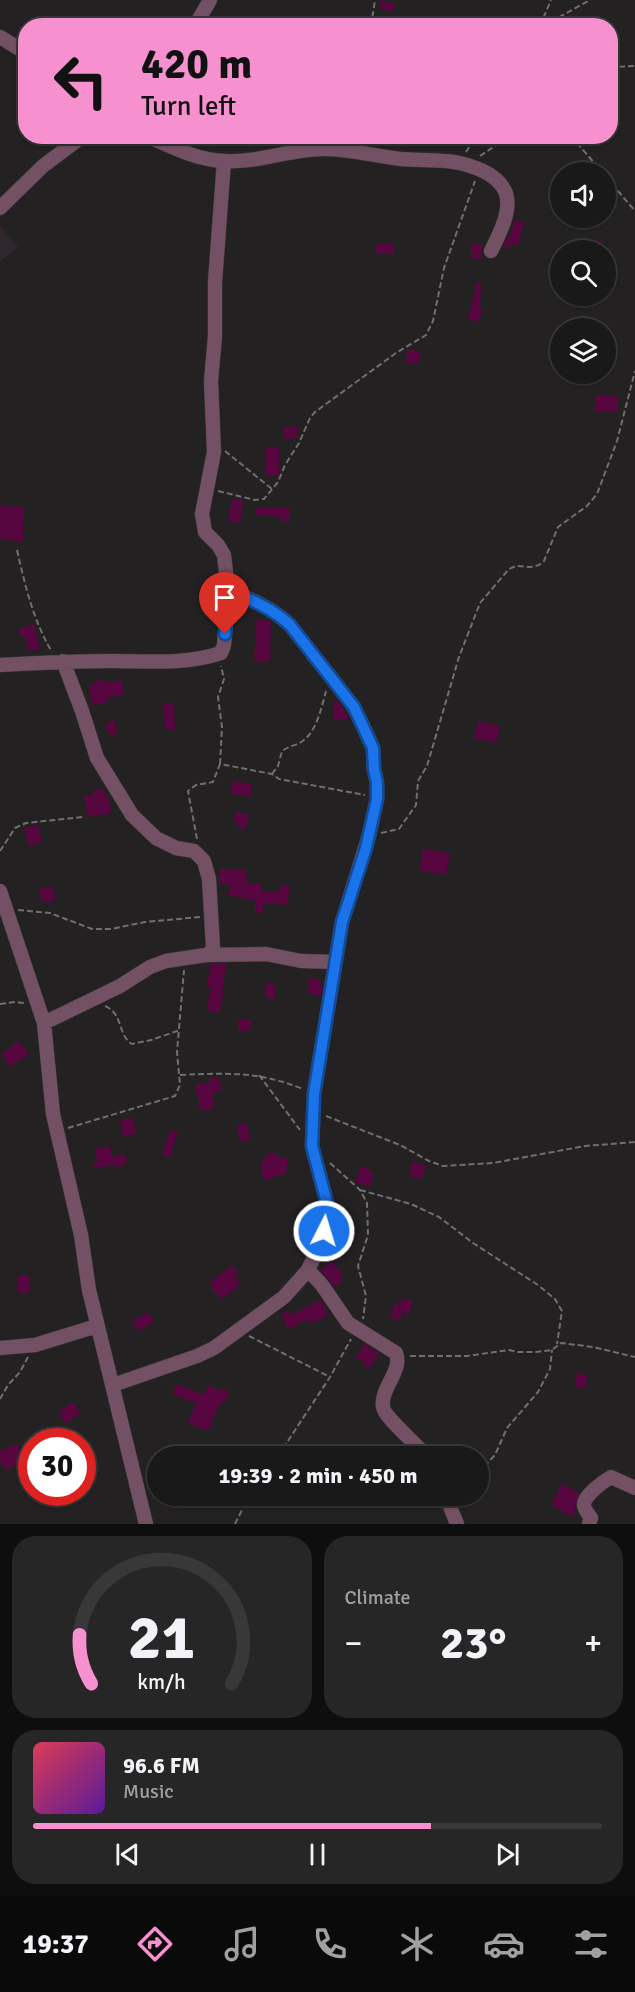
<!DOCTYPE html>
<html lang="en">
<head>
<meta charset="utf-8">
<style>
  body { margin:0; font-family:Signika,sans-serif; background:#272627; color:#f1f3f6; height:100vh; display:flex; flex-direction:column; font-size:22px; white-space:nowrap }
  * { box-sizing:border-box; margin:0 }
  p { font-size:20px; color:#9fa0a2 }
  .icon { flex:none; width:33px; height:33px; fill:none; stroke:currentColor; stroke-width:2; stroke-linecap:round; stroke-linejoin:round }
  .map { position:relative; height:1524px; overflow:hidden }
  .side { display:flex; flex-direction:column; gap:12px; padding:12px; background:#0e0e0e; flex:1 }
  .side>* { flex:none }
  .top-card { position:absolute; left:18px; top:18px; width:600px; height:126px; border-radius:24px; box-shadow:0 2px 4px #0004,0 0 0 2px #383839; background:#f790ce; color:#111; overflow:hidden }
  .tools { position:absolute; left:550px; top:162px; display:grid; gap:12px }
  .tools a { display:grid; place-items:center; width:66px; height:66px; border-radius:50%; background:#1a191a; box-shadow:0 2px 4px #0004,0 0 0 2px #383839; font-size:30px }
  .speed { position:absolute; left:18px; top:1428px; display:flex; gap:12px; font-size:30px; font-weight:700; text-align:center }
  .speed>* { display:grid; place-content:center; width:78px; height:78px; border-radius:50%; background:#1a191a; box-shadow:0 2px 4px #0004,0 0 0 2px #383839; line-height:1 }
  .speed .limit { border:9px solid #d22; background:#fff; color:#111 }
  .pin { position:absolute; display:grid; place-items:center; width:51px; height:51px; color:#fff; margin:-62px -26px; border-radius:50% 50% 50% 0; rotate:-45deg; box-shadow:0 0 6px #0007 }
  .pin .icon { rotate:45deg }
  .me { position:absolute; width:66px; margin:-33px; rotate:5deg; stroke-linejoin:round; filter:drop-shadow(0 0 4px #0008) }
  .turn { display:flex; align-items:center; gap:21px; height:126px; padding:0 24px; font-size:27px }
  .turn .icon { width:78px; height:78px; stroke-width:2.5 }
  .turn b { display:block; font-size:42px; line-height:51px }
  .big { font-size:45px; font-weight:700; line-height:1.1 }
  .side .tile { flex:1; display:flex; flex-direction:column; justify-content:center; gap:9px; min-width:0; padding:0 21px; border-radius:24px; background:#272627 }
  .side .dial { align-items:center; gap:0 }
  .dial svg { height:156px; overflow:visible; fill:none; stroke:#383839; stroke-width:7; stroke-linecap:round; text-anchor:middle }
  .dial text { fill:#f1f3f6; stroke:none }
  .song { display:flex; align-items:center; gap:18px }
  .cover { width:72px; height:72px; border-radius:9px; background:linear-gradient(135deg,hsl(350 70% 55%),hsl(270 70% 35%)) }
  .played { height:6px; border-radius:3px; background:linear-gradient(90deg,#f790ce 70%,#383839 70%) }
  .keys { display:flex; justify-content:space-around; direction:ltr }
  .heat { display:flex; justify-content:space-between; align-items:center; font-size:33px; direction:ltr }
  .side .tiles { flex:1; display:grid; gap:12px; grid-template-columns:1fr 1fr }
  .tile:last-child { grid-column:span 2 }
  .trip { position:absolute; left:147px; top:1446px; width:342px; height:60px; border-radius:30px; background:#1a191a; box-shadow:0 2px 4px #0004,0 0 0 2px #383839; font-weight:700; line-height:60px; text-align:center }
  .dock { display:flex; height:96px; justify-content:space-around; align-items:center; background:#0a0a0a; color:#9fa0a2 }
  .dock .icon { width:42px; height:42px }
  .dock .selected { color:#f790ce }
  .dock b { font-size:27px; color:#f1f3f6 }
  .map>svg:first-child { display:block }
  .built { fill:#30272c }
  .building { fill:#57063f }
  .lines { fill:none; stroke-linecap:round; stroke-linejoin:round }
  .minor-casing { stroke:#403e3f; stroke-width:15 }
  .path { stroke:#706e6f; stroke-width:2; stroke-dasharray:6 3; stroke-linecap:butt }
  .minor { stroke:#745065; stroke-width:14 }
  .route-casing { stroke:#114b97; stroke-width:15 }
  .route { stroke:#1a73e8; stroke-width:10 }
</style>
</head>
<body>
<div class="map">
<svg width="635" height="1524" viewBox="0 0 635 1524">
  <rect width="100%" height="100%" fill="#232122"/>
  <!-- built -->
  <path class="built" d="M0,225l18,22 -18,14z"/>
  <!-- building -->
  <path class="building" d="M381,0l14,4 -2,8 -14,-4z
    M568,14l14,3 -2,9 -14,-2z
    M325,136h28l1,4h-28z
    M514,220l10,2 -6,24 -8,-3 -2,6 -5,-2 6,-12h2z
    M588,240l16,1 -1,9h-16z
    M377,243l17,1v10h-18z
    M471,243h11l-1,16 -10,-1z
    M477,282l4,1 -1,24 2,1 -3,14 -11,-3z
    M407,350l13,1 -1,12h-13z
    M596,395l22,1v16l-22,-1z
    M297,426l1,12 -14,1 -1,-11z
    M265,447l14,1v27h-14z
    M232,499l11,1 -3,23 -12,-2z
    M0,506l24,1 -1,35 -23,-3z
    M256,508h34v14h-9v-5l-25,-2z
    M256,620l15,1 -1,41h-16z
    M34,624l6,25 -11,2 -4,-15 -4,1 -3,-8z
    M104,679l1,4 17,-3 2,15 -17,2 1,5 -16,3 -3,-20 7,-1 -1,-3z
    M333,702h6l10,17 -15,1z
    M163,703h11l1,26 -10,1z
    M114,720l4,13 -8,3 -5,-13z
    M478,721l22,5 -4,17 -22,-5z
    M233,781l19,3 -2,13 -19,-3z
    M104,789l2,9h3l2,15 -23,4 -4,-21 9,-1 -1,-4z
    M236,812l13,3 -4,15 -8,-3 1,-5 -5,-1z
    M38,825l4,17 -13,4 -5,-18z
    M423,849l27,4 -4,22 -27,-5z
    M220,869h26l1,14 14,1v7l18,1v-7h10l-1,20 -24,-2 -1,10 -8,-1v-11l-27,-6 2,-11h-10z
    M54,887l1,14 -14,1 -1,-14z
    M210,964h16l-4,30h2l-5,19 -13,-3 5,-22 -4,-1z
    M309,978l11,1 -1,4h4l-2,12 -13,-1z
    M266,983l10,1 -1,15 -10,-1z
    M238,1020h13l1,9 -13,3z
    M19,1041l10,13 -19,13 -8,-13z
    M220,1077l1,14h-8v19h-14v-14l-2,1 -2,-12 15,-2 -1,-5z
    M133,1118l3,16 -13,2 -3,-17z
    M247,1123l3,17 -10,2 -3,-17z
    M170,1130l8,2 -8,25 -8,-2z
    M110,1146l2,11 13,-3 2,9 -10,4 -1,-2 -22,3 -1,-5 4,-1 -2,-13z
    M265,1154h12v3h11l-2,17 -13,2v3h-9v-4h-3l1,-15h3z
    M412,1161l14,5 -5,14 -12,-4z
    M361,1166l10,4 -1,3 4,1 -4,13 -15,-5z
    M332,1261l11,14 -3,3 3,3 -8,6 -15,-17z
    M232,1265l7,9 -4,3 6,7 -19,15 -12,-12 3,-2 -3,-3z
    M18,1275l12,1v17l-12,-1z
    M401,1298l12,3 -4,14 -7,-3 -2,9 -10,-3 4,-15 6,2z
    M321,1300l7,15 -18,9 -2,-5 -20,10 -7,-15 8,-4 2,5z
    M148,1312l6,10 -16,9 -6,-10z
    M364,1344l15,9 -9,15 -7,-2 1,-5 -9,-2z
    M576,1374l12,1 -2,13 -11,-1z
    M177,1384l26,11 6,-10 10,6 2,-3 9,4 -7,12 -3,-1 -12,28 -20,-8 8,-20 -24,-9z
    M73,1402l7,10 -14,12 -8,-12z
    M17,1444l7,18 -20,8 -4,-10v-9z
    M562,1484l17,9 -6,24 -22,-12z"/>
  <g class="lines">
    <!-- minor casing -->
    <g class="minor-casing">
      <path id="minor" d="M195,26l15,-26
        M0,37l26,16
        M147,136c25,11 50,24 78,25 33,2 65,-12 99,-12 26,0 51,7 77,10 23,2 50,-1 72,8 12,4 26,12 32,24 8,18 -6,44 -14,60
        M0,208l43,-42 40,-30
        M0,665c37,-2 74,-4 111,-4 37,0 74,4 110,-8l3,-8 4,-55 -4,-35 -6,-10 -13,-13 -3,-18 12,-62 -3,-71 4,-45v-54l9,-121
        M0,891l44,132 9,91 28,121 8,55 57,234
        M206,955l60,-1 35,7 34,1
        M44,1023l76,-37 30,-19 16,-6 40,-6 5,-3 2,-5 -4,-68 -5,-18 -10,-10 -18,-3 -20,-10 -24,-23 -35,-57 -15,-47 -19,-50
        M308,1270l14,15 26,38 48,30c7,18 -16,35 -13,54 1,10 35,38 43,49
        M0,1348l35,-3 62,-19
        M113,1385l84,-29 17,-8 70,-51 24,-27 8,-17 12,-35v-11l-16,-61 2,-52 28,-172 28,-90 7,-33v-16l-3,-14 -1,-21 -19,-41 -64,-82c-18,-17 -39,-26 -62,-35
        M446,1496l11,28
        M589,1524l2,-6c-2,-3 -7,-9 -7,-13 -1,-9 20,-24 27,-28l24,11"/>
    </g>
    <!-- path -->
    <path class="path" d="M371,26l4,-26
      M540,26l11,-26
      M543,26l47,-26
      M610,67l25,-1
      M571,136l31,36
      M466,152l10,-16
      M480,156l30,-20
      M606,177l29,34
      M225,451l47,38
      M218,491l37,9 9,-1 14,-17 7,-17 14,-22 11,-25 5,-6 81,-59 30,-18 7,-14 11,-53 31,-87
      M17,550c8,35 16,70 35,102
      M220,764l2,-37 -4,-30 6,-18 -3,-13
      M272,774l6,-8 4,-15c7,-5 16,-6 22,-11 13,-10 18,-34 22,-49
      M381,833l18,-4 17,-24 2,-24 9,-15 32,-109 21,-54 29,-34 7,-3 15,1 8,-2 5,-4 14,-34 29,-21 10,-12 20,-53 18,-70
      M197,839l-9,-48 8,-6 17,-3 7,-18 52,10 7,5 86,16
      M0,851l15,-23 11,-5 57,-6
      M18,910l32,3 42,16h19l34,-7 55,-5
      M0,1004l15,-2 9,1
      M105,1006c19,8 12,29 27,38l19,-4 29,-10
      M180,1075c48,-2 78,-4 123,14
      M259,1075l41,55
      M326,1116l74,29 29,16 14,5 50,-3 92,-17 50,-4
      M68,1128l107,-32 5,-11 -3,-33 7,-82
      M330,1163l30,27 7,13 1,32 -10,31 8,30 -3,23
      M360,1190l51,14 28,13 34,26 65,42 17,14 7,12 -5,33
      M249,1336l81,41
      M410,1356h57l42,-6 9,2h18l16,-2 9,-7 32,4 42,10
      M0,1399l8,-14 12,-13 8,-15
      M278,1456l52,-79 21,-38
      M478,1473l17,-18 12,-27 31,-36 12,-23 2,-19
      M235,1524l14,-28"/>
    <!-- minor -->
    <use href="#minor" class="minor"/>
  </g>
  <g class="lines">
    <!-- route casing -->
    <g class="route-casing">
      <path id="route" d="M225,634l3,-44c23,10 44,18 62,35l64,82 19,41 1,21 3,14v16l-11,49 -24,74 -28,172 -2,52 16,61 -4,24"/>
    </g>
    <!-- route -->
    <use href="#route" class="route"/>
  </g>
</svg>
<div class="tools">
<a><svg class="icon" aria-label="sound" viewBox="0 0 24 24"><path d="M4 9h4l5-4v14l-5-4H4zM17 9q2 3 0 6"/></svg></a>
<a><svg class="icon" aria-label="search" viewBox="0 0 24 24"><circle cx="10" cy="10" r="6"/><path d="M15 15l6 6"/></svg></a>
<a><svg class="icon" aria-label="layers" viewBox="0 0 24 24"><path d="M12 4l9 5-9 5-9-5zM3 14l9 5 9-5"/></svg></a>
</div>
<div class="speed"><div class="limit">30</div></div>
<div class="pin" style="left:225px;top:634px;background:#d93025"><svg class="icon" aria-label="arrive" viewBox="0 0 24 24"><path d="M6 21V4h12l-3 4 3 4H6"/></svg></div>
<svg class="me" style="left:324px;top:1231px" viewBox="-20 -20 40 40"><circle r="17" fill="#1a73e8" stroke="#fff" stroke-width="3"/><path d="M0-11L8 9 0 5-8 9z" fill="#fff"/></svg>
<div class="trip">19:39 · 2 min · 450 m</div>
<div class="top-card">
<div class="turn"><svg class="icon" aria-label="left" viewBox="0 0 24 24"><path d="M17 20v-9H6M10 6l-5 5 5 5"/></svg><div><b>420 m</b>Turn left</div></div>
</div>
</div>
<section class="side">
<div class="tiles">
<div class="tile dial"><svg viewBox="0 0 100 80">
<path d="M14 69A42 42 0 1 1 86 69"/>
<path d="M14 69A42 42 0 0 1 8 44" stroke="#f790ce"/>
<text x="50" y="56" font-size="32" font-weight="700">21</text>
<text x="50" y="72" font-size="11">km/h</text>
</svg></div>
<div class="tile"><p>Climate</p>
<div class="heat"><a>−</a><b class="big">23°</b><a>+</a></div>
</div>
<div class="tile">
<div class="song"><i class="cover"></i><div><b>96.6 FM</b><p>Music</p></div></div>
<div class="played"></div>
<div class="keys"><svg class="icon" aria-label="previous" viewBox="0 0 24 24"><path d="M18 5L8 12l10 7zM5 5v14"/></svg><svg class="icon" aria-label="pause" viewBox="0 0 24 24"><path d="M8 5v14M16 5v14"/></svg><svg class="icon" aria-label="next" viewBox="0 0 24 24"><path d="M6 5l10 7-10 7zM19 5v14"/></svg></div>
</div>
</div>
</section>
<nav class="dock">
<b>19:37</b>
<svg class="icon selected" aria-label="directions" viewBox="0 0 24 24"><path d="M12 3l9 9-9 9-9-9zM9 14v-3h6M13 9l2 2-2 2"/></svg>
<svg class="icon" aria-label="music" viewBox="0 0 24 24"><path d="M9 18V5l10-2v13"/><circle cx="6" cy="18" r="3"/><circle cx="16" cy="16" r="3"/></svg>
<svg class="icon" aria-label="phone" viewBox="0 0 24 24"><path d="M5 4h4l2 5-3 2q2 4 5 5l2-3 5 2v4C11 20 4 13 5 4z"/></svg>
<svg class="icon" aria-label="climate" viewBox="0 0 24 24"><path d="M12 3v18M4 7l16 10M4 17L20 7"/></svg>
<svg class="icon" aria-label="car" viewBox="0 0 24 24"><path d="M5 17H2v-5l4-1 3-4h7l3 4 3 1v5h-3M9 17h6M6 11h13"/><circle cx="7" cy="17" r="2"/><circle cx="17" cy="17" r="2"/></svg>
<svg class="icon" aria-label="filters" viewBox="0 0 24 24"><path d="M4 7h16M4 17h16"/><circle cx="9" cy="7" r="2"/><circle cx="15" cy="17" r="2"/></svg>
</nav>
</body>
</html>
